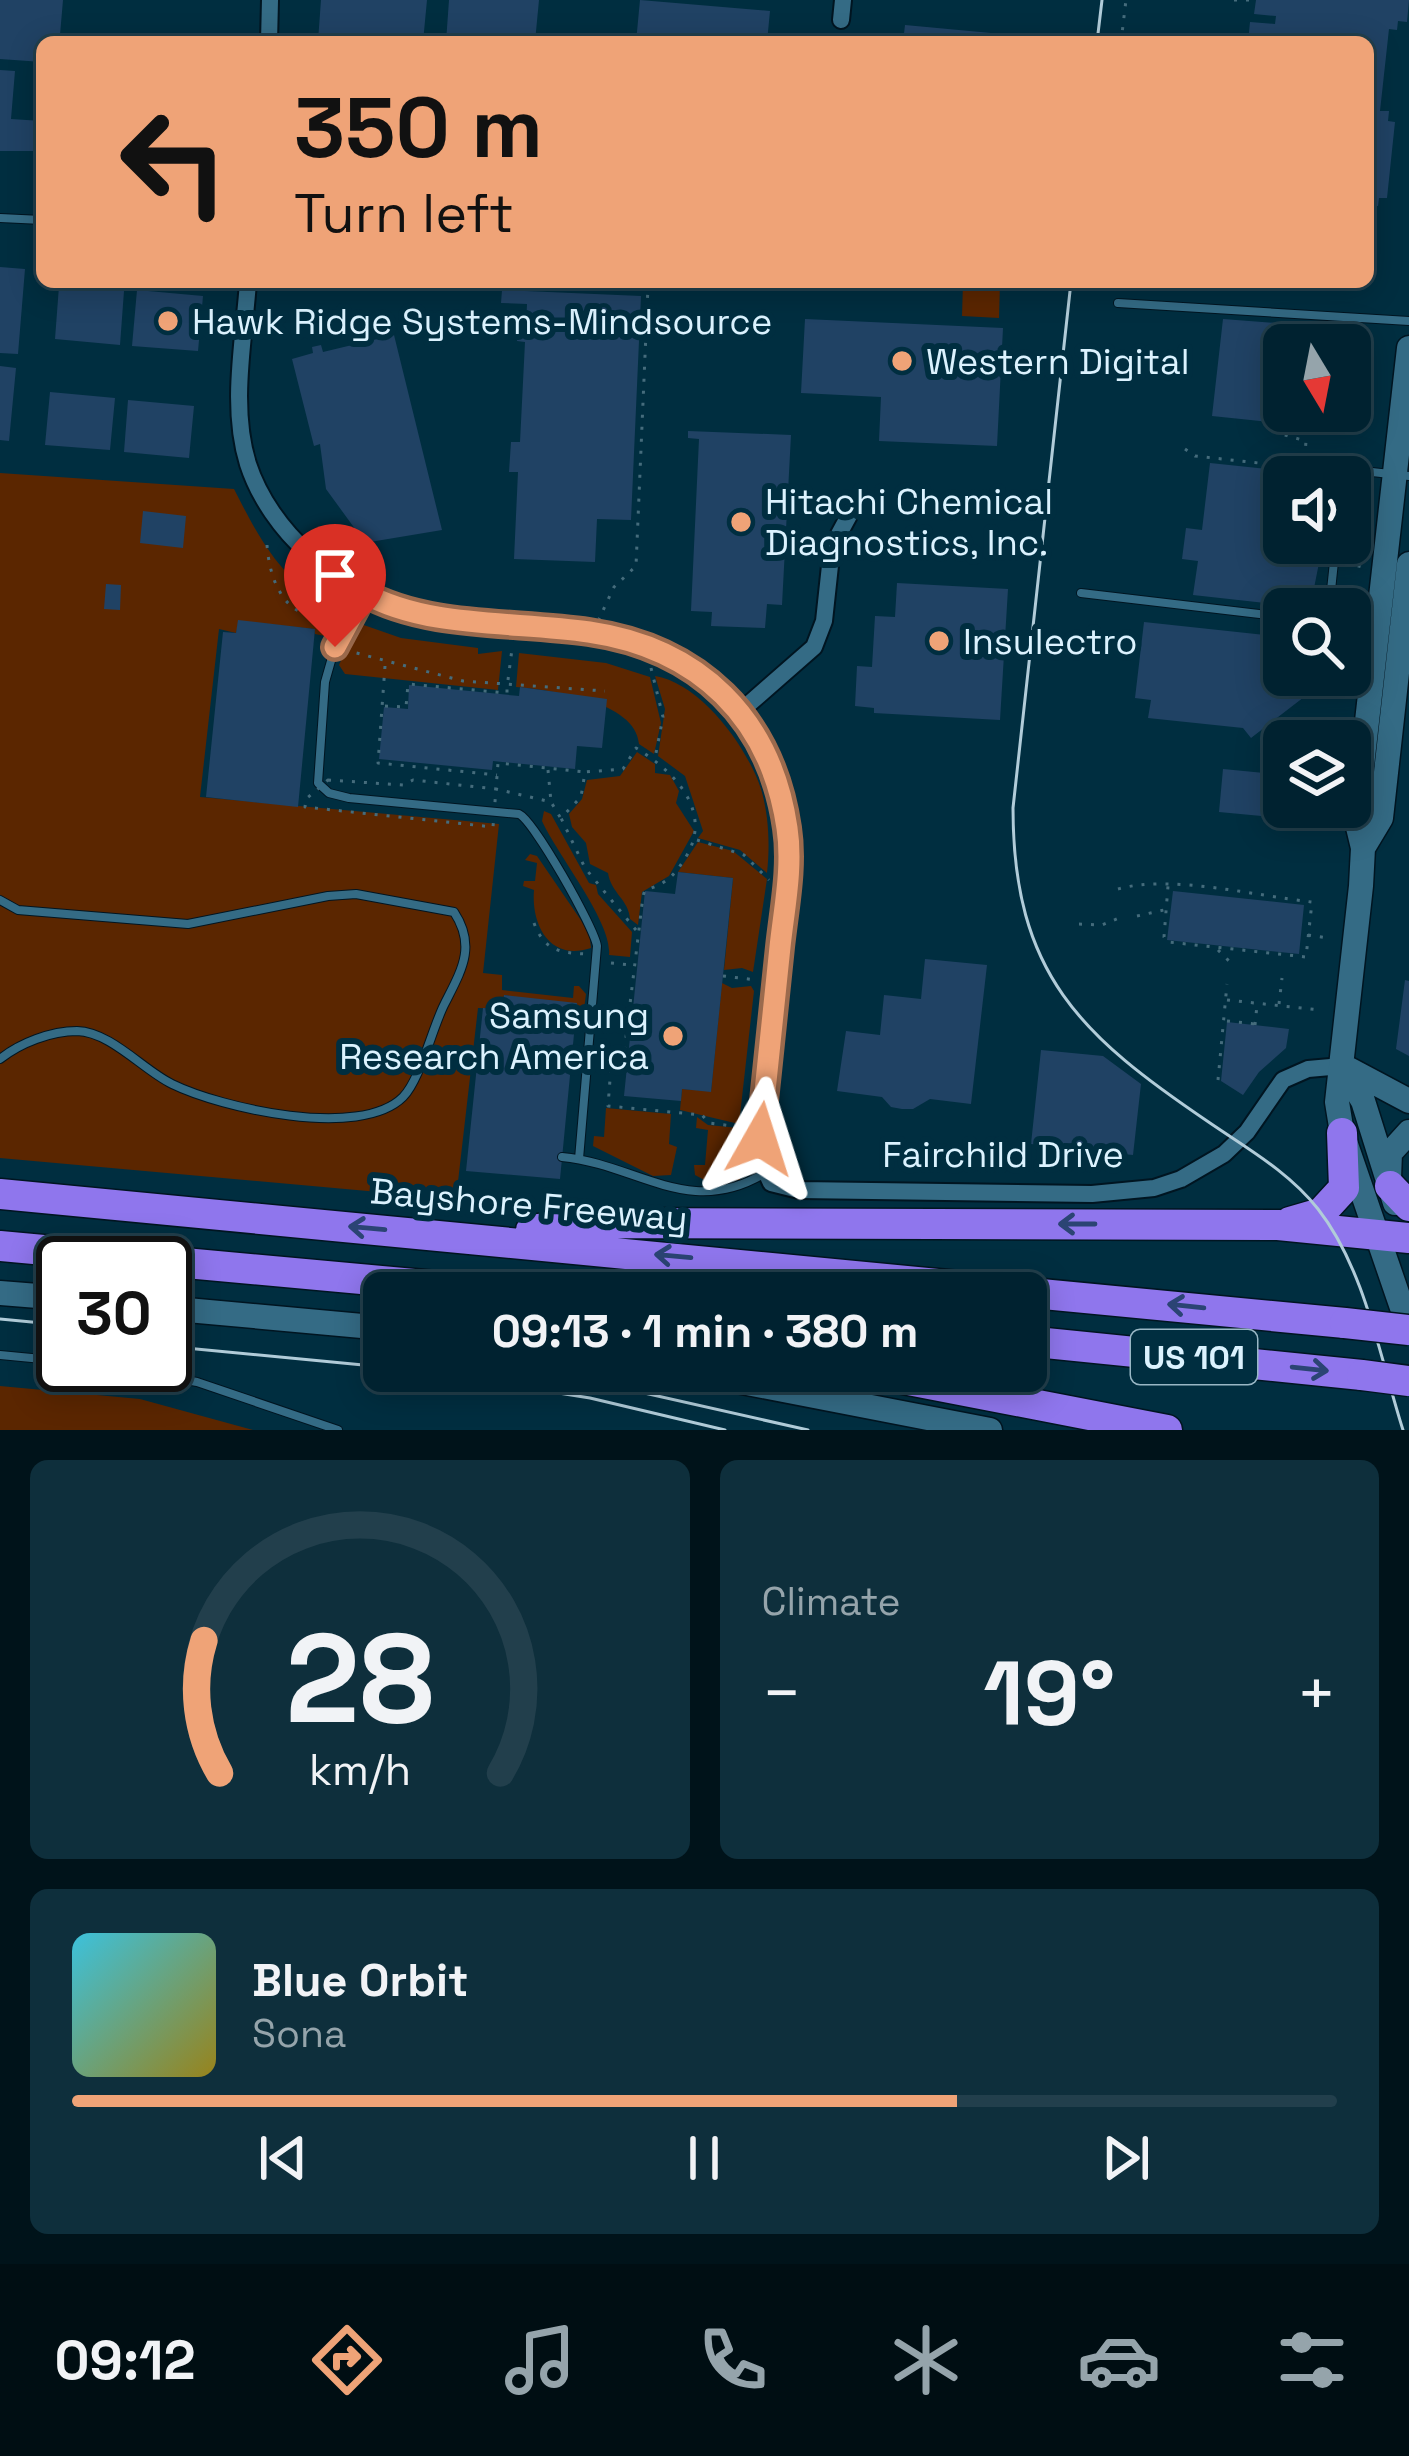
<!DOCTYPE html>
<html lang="en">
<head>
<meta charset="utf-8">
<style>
  body { margin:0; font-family:"Space Grotesk",sans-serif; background:#0e2f3c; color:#f1f3f6; height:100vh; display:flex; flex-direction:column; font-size:45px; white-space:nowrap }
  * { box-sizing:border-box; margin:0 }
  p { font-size:39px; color:#95a4ab }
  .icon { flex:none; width:66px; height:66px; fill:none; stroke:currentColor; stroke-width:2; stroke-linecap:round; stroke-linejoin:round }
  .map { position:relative; height:1430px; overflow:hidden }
  .details { display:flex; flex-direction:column; gap:30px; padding:30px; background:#00131a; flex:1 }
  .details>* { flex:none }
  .banner { position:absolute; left:36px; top:36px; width:1338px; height:252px; border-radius:18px; box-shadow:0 6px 30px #0003,0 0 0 3px #223f4c; background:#efa377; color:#111; overflow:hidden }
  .needle { width:78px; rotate:170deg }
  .buttons { position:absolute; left:1263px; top:324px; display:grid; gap:24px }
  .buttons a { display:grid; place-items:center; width:108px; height:108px; border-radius:18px; background:#002230; box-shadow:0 6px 30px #0003,0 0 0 3px #223f4c; font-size:60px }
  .speed { position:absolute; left:36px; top:1236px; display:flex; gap:24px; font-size:60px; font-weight:700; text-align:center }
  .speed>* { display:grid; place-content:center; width:156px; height:156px; border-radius:50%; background:#002230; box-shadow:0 6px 30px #0003,0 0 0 3px #223f4c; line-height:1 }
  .speed .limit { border:6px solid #111; border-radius:18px; background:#fff; color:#111 }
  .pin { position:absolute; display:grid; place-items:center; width:102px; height:102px; color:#fff; margin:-123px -51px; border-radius:50% 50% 50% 0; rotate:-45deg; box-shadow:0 0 12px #0007 }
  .pin .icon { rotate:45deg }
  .me { position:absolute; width:132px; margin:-66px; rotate:6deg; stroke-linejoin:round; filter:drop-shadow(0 0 9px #0008) }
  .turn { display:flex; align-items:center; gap:42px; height:252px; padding:0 60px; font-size:54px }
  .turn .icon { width:156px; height:156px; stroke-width:2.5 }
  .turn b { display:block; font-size:84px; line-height:102px }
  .big { font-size:90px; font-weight:800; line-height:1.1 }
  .details .tile { flex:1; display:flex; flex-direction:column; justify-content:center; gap:18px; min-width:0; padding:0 42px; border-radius:18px; background:#0e2f3c }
  .details .dial { align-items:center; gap:0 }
  .dial svg { height:312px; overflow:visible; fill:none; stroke:#223f4c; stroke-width:7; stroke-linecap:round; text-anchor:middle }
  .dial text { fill:#f1f3f6; stroke:none }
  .song { display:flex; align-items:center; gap:36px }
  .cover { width:144px; height:144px; border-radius:18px; background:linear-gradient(135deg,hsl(190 70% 55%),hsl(50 70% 35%)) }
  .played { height:12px; border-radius:6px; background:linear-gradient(90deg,#efa377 70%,#223f4c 70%) }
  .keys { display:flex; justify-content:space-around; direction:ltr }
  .heat { display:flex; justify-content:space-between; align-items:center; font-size:66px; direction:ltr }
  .details .tiles { flex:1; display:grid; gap:30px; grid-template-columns:1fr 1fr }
  .tile:last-child { grid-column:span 2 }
  .trip { position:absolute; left:363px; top:1272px; width:684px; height:120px; border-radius:18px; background:#002230; box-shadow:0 6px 30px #0003,0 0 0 3px #223f4c; font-weight:800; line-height:120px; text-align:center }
  .tabs { display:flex; height:192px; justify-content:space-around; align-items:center; background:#000e13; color:#95a4ab }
  .tabs .icon { width:84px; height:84px }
  .tabs .selected { color:#efa377 }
  .tabs b { font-size:54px; color:#f1f3f6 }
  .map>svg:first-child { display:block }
  .green { fill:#5b2600 }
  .building { fill:#204264; fill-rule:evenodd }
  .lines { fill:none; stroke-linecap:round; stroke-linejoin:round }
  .lane-casing { stroke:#001521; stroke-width:10 }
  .street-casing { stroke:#001521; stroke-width:20 }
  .secondary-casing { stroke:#001521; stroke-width:27 }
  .highway-casing { stroke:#001521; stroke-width:33 }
  .path { stroke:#456c7c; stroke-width:3; stroke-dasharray:3 9; stroke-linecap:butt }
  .lane { stroke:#346b85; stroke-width:8 }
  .street { stroke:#346b85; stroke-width:16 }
  .secondary { stroke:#346b85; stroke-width:24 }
  .highway { stroke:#8f76ed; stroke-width:30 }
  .tram { stroke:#b1ccd9; stroke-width:3 }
  .highway-bridge-casing { stroke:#001521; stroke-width:33; stroke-linecap:butt }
  .highway-bridge { stroke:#8f76ed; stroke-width:30 }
  .oneway { stroke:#2b4474 }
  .route-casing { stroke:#9b6a4d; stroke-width:30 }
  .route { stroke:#efa377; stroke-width:21 }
  .poi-dot { fill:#efa377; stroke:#002e40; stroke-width:4.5 }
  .labels { text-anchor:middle; stroke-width:12; stroke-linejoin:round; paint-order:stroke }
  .shield { fill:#002e40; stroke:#99b7c5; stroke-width:3 }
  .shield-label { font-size:33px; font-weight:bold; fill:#dbf2fe }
  .poi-label { font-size:36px; fill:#dbf2fe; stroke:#002e40; text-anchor:start }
  .street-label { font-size:36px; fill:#dbf2fe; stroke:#002e40 }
</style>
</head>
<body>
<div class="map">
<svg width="1409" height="1430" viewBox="0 0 1409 1430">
  <rect width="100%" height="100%" fill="#002e40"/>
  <!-- green -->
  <path class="green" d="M963,282l37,1 -1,35 -37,-2z
    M0,473l234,16c31,61 48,90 108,127l-12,21 -15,-3 -1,-5 -75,-8 -3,12 -17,-4 -19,168 299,27 -16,149 19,2v15l71,8 1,-12h5l7,8 -2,15 -80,-14 -2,14 -24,-1 -22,191 -456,-41z
    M358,623l43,15 77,10v6l24,-3 -4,39 -153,-16 -6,-9z
    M519,653l87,10 44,14 11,46 -7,31 -15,-10c-3,-43 -89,-54 -123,-57z
    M655,676c45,7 92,70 106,113 8,27 9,57 6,84l-27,-23 -42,-12 5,-7 -18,-55 -27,-20 7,-47z
    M637,752l18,12v9l15,2 9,16 -3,12 18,28 -25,45 -27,16 -4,33 -8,-6c-1,-19 -19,-26 -22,-46l-18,-9 -4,-21 -14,-16 -3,-13 13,-15 5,-19 33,-4z
    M544,811l7,3 38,69 7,2 2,9 34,38 -2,25 -21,-2c4,-32 -51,-99 -67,-134z
    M698,842l35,9 34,28 -14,93 -11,-4 -18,2 9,-92 -55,-6z
    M530,854l7,2 52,76 2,16c-42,14 -60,-24 -57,-58l-11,-4 1,-5h11l2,-18 -12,-3z
    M722,983l10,5 19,-2 3,5 -15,133 -59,-14 2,-21 29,2z
    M606,1108l65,6 -2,30 8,3 -6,28 -18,1 -60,-30 1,-10 10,1z
    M697,1117l11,8 31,3 1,52 -32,2 -13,-7 -1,-10h11l3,-35 -12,-2z
    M0,1386l140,13 113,31h-253z"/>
  <!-- building -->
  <path class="building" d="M0,0h63l-3,35h6l-1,7h-23v20l-42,-3z
    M321,0h106l-4,42 -105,-1z
    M449,0h90l-4,42h-89z
    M640,0l130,11 -3,31h-131z
    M1256,0h153l-2,22 -9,-1 -1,9 -8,-1 -9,82h9l-1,10 7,1 -8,76h-8l-1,8 -10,-1v-163h-120l2,-20 25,2 1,-8 -22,-2z
    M905,25l130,12v5h-132z
    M0,70l15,1 -4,48 31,2v30h-42z
    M0,267l25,2 -7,85 -18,-1z
    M59,286l65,5 -4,54 -65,-6z
    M137,290l66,6 -5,55 -66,-5z
    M502,290l139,6 -10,224 -34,-1 -2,43 -81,-3 4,-87h-9l2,-30h9l5,-100 -8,-1 1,-16 8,1 1,-22 -26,-1z
    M805,319l198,9 -6,118 -118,-5 2,-44 -80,-4z
    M1223,319l146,11 -12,101 -145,-15zM1284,345h66v66h-66z
    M394,335l48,195 -72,12 -12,-9 -32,-44 -6,-45 -6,2 -22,-87 21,-6 -1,-6 9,-2 2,7z
    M0,366l16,2 -7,73 -9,-1z
    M50,392l65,6 -5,52 -65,-5z
    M128,400l66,6 -5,52 -65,-6z
    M688,431l103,4 -9,170 -15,-1 -2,24 -54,-2 1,-14 -21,-1 8,-172 -11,-1z
    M1210,463l104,11 -30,3v66h39l-13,65 -117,-13 5,-34 -16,-2 4,-31 16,2z
    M143,511l43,5 -3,32 -43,-5z
    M897,583l111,6 -8,131 -126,-7v-5l-19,-2 2,-40 15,1 3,-51 20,1z
    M106,584l15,1 -1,25 -16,-1z
    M238,620l77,9 -17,178 -92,-10 17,-165 13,1z
    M1144,622l140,15v38l46,2 -79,61 -8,-10 -95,-10 3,-18 -16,-2z
    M409,685l110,11 1,-9 87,12 -5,49 -25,-2 -2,23 -82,-8 -1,9 -113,-11 5,-52 24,2z
    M1223,769l61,6v32h30l-1,14 -94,-9z
    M678,872l55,6 -22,214 -29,-3 -1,12 -57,-5 21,-205 30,3z
    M1173,891l131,14 -5,49 -132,-14z
    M925,959l62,6 -16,139 -41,-5 -17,10h-11l-11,-2 -9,-10 -45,-6 9,-60 34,4 4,-40 37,4z
    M1405,980l4,1v75l-13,-7z
    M504,995l73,8 -17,176 -94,-8 17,-163 19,1z
    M1227,1022l62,7 -3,19 -27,24 -16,23 -22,-14z
    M1041,1050l62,6 38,28 -8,71 -102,-11z"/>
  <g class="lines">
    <!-- lane casing -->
    <g class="lane-casing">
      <path id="lane" d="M0,218l42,2
        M1118,303l291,18
        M1343,477l1,-8 65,7
        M1081,593l203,24
        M363,594l-28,53 -10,35 -7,101 11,10 20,5 170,16c15,7 75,113 78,132l-18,213
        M1329,609l7,-66
        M1350,627l25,8
        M0,900l18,10 170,14 140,-28 28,-2 98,18c23,35 7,59 -10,93 -12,24 -24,75 -41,92 -43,43 -182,11 -231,-13 -29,-14 -61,-52 -95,-53 -26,0 -57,12 -77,28
        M562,1157c75,7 127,62 203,16
        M0,1355l63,6
        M101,1365l96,17 141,48"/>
    </g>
    <!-- street casing -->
    <g class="street-casing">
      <path id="street" d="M841,20l2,-20
        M269,42l1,-42
        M248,282c-4,58 -18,125 0,182 11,34 34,66 60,89 22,20 48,41 76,50 159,49 342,-16 398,200 13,50 3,103 -3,154 -6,61 -13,121 -19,182v20l11,24 28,7 293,4 62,-6 27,-9 43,-25 23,-22 36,-52 25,-11 34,-3
        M742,710l72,-63 10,-26 8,-74 20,-37"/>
    </g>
    <!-- secondary casing -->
    <g class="secondary-casing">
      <path id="secondary" d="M1409,348l-53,471 7,29 -2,38 -24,216 5,31 67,195
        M1363,848l18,-30 28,-254
        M1342,1066l21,35 32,102
        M1345,1067l64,34
        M1389,1178l1,-25 19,-21
        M0,1293l63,5
        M165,1308l219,20
        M685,1371l305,59"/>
    </g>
    <!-- highway casing -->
    <g class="highway-casing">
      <path id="highway" d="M1390,1186l19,20
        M0,1194l1345,129
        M1290,1222l31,-9 23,-25 -2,-55
        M531,1230l57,-7 690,2 131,13
        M0,1246l513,47
        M1026,1341l336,34
        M862,1371l305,59"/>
    </g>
    <!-- path -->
    <path class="path" d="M1234,0h20
      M1121,42l5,-42
      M585,282l63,4 -12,280 -22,21 -15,32
      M1185,449l10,7 109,12 2,-27 -25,-7 2,-12
      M1306,457l26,6
      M267,545c3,41 22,82 71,69
      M1346,563l20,5
      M345,650l118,31 142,10
      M385,666l-7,97 119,12
      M651,668l12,49 -8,41
      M508,680l4,-31
      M385,706l21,1 2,-23 99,9v-7
      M548,770l3,32
      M328,780l75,5 10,-5 83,9 -3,38 -188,-20 1,-8z
      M560,817l-9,-15 -55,-13 2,-26 87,9
      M697,840l47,15 25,25
      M1118,889c53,-15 138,7 194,13l-6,55 -138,-15 -4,-5 4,-51
      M1137,916l27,-6
      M534,923c10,27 25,30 53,31
      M1079,924l23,1 17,-7
      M636,930l-51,-62 -24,-50 20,-21 4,-25 38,-3 13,-21c36,22 77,61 51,107 -12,20 -20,29 -42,35l-2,6 -19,158 -12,-1 -4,53 94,9 7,8 31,4
      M1308,935l20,3
      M1218,950l11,11
      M611,963l20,2
      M723,976l34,4
      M1227,1000l93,10
      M1279,1004l3,-26
      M605,1018l20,2
      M1227,1021l28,3
      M1255,1025l2,-20
      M1218,1080l9,-96"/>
    <!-- lane -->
    <use href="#lane" class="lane"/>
    <!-- street -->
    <use href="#street" class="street"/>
    <!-- secondary -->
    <use href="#secondary" class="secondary"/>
    <!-- highway -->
    <use href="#highway" class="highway"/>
    <!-- tram -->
    <path class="tram" d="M1097,42l5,-42
      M1071,282l-58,526c0,166 68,228 197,315 38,26 79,49 108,86 47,60 62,149 85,221
      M0,1319l63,6
      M165,1346l219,21
      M419,1371l171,27 135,32
      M591,1381l217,49"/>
    <!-- highway-bridge casing -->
    <g class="highway-bridge-casing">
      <path id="highway-bridge" d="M1345,1323l64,7
        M1362,1375l47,6"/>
    </g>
    <!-- highway-bridge -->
    <use href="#highway-bridge" class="highway-bridge"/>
  </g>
  <!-- one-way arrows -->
  <defs><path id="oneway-shaft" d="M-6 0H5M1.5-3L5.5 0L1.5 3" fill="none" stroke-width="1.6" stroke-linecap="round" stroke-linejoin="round" transform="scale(3)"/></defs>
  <g class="oneway">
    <use href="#oneway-shaft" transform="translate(1077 1224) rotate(-180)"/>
    <use href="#oneway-shaft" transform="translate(367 1228) rotate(-175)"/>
    <use href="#oneway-shaft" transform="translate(673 1256) rotate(-175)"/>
    <use href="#oneway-shaft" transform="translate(1186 1306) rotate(-174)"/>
    <use href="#oneway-shaft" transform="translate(1310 1369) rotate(6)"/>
  </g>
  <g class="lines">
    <!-- route casing -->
    <g class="route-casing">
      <path id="route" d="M335,647l29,-54c64,36 154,28 225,39 110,16 182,86 198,196 6,39 -3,81 -7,119 -7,64 -13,128 -20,192"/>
    </g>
    <!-- route -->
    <use href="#route" class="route"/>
  </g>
  <!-- markers -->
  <g class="poi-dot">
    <circle cx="168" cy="321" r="12"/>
    <circle cx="902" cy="361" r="12"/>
    <circle cx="741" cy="522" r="12"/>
    <circle cx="939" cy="641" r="12"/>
    <circle cx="673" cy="1036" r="12"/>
  </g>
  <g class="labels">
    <!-- shield labels -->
    <rect class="shield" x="1131" y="1330" width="126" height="54" rx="9"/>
    <g class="shield-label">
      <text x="1194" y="1369">US 101</text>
    </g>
    <!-- poi labels -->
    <g class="poi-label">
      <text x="192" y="334">Hawk Ridge Systems-Mindsource</text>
      <text x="926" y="374">Western Digital</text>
      <text x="765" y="514">Hitachi Chemical<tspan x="765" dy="41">Diagnostics, Inc.</tspan></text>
      <text x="963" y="654">Insulectro</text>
      <text x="649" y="1028" text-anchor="end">Samsung<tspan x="649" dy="41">Research America</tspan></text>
    </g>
    <!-- street labels -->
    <g class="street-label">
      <text x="1003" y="1167">Fairchild Drive</text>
      <text transform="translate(529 1204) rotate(5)" y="13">Bayshore Freeway</text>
    </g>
  </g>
</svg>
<div class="buttons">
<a><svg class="needle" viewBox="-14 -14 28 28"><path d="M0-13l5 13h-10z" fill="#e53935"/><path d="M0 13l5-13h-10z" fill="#95a4ab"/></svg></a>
<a><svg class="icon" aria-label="sound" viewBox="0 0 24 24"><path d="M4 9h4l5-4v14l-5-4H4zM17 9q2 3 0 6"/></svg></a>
<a><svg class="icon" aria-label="search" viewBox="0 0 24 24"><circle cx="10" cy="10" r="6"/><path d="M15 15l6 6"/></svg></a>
<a><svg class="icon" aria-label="layers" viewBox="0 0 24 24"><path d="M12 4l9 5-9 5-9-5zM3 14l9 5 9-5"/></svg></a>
</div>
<div class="speed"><div class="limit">30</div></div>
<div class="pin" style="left:335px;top:647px;background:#d93025"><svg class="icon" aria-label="arrive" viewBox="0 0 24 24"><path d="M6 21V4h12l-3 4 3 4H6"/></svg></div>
<svg class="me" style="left:760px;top:1139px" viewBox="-20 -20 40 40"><path d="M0-17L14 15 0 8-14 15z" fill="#efa377" stroke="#fff" stroke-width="4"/></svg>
<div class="trip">09:13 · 1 min · 380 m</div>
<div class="banner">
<div class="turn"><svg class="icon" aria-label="left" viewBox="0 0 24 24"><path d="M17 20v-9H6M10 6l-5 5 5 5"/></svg><div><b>350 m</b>Turn left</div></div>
</div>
</div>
<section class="details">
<div class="tiles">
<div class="tile dial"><svg viewBox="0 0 100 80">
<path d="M14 69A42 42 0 1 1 86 69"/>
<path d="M14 69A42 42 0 0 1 10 35" stroke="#efa377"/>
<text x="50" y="56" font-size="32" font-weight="700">28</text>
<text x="50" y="72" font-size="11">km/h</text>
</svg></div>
<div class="tile"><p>Climate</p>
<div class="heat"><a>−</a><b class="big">19°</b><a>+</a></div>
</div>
<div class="tile">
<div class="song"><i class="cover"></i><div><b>Blue Orbit</b><p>Sona</p></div></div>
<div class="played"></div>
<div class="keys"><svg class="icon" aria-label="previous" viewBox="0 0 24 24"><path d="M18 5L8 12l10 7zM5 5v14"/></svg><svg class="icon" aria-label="pause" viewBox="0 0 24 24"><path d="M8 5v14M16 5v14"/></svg><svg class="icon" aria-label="next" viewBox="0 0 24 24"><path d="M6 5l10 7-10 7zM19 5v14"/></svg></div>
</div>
</div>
</section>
<nav class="tabs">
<b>09:12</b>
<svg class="icon selected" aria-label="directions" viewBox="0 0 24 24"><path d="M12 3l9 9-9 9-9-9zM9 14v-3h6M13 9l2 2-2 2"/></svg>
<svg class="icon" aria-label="music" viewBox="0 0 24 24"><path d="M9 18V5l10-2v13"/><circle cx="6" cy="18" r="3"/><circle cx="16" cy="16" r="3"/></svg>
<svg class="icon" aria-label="phone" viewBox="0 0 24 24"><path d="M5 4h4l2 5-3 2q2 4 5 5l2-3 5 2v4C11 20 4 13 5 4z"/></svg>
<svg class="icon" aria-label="climate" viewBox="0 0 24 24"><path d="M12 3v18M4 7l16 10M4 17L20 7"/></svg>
<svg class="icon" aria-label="car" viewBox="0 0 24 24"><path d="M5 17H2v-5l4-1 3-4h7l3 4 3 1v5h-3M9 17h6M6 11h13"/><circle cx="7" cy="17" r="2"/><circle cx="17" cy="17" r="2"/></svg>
<svg class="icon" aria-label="filters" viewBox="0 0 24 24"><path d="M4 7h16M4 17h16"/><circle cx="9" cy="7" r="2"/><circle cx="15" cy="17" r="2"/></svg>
</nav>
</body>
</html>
